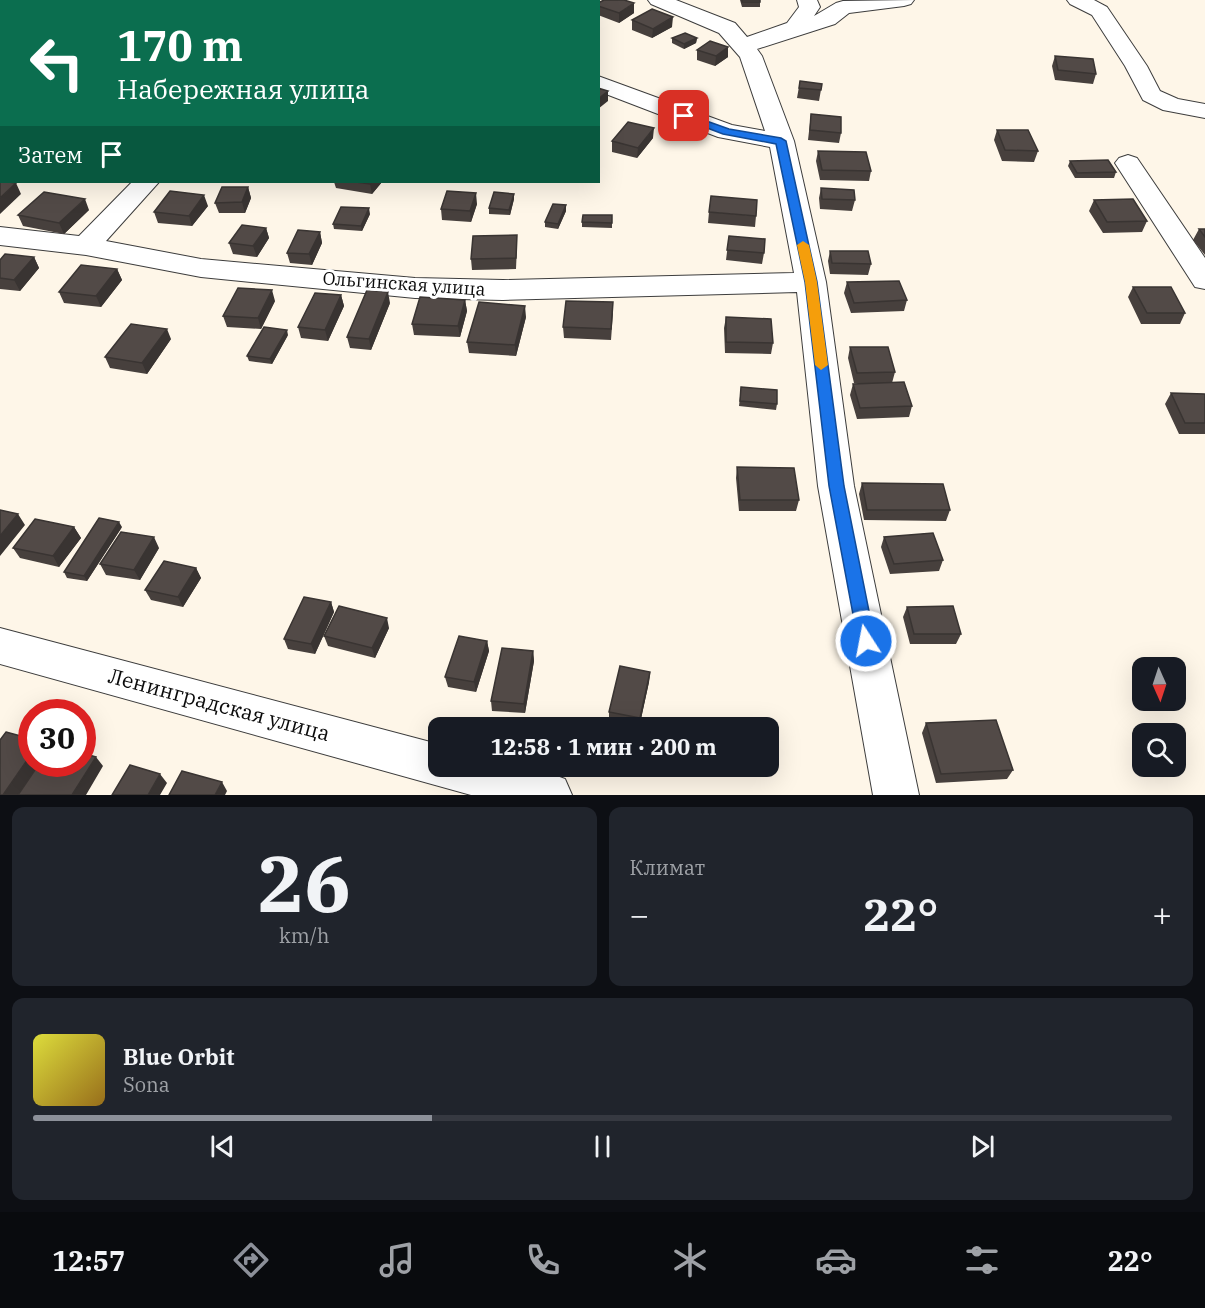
<!DOCTYPE html>
<html lang="ru">
<head>
<meta charset="utf-8">
<style>
  body { margin:0; font-family:"IBM Plex Serif",serif; background:#20242c; color:#f1f3f6; height:100vh; display:flex; flex-direction:column; font-size:22px; white-space:nowrap }
  * { box-sizing:border-box; margin:0 }
  p { font-size:20px; color:#9ea1a6 }
  .icon { flex:none; width:33px; height:33px; fill:none; stroke:currentColor; stroke-width:2; stroke-linecap:round; stroke-linejoin:round }
  .map { position:relative; height:795px; overflow:hidden }
  .side { display:flex; flex-direction:column; gap:12px; padding:12px; background:#0d0f14; flex:1 }
  .side>* { flex:none }
  .hud { position:absolute; left:0px; top:0px; width:600px; height:183px; box-shadow:0 6px 24px #0002; background:#0b6e4f; color:#fff; overflow:hidden }
  .needle { width:39px; rotate:177deg }
  .tools { position:absolute; left:1132px; top:657px; display:grid; gap:12px }
  .tools a { display:grid; place-items:center; width:54px; height:54px; border-radius:12px; background:#171b24; box-shadow:0 6px 24px #0002; font-size:30px }
  .speed { position:absolute; left:18px; top:699px; display:flex; gap:12px; font-size:30px; font-weight:700; text-align:center }
  .speed>* { display:grid; place-content:center; width:78px; height:78px; border-radius:50%; background:#171b24; box-shadow:0 6px 24px #0002; line-height:1 }
  .speed .limit { border:9px solid #d22; background:#fff; color:#111 }
  .pin { position:absolute; display:grid; place-items:center; width:51px; height:51px; color:#fff; margin:-26px; border-radius:12px; box-shadow:0 3px 9px #0006 }
  .me { position:absolute; width:66px; margin:-33px; rotate:349deg; stroke-linejoin:round; filter:drop-shadow(0 0 4px #0008) }
  .turn { display:flex; align-items:center; gap:21px; height:126px; padding:0 18px; font-size:27px }
  .turn .icon { width:78px; height:78px; stroke-width:2.5 }
  .turn b { display:block; font-size:42px; line-height:51px }
  .then { display:flex; align-items:center; height:57px; padding:0 18px; background:#0003; gap:12px; font-size:22px }
  .big { font-size:45px; font-weight:700; line-height:1.1 }
  .side .tile { flex:1; display:flex; flex-direction:column; justify-content:center; gap:9px; min-width:0; padding:0 21px; border-radius:12px; background:#20242c }
  .side .dial { align-items:center; gap:0 }
  .dial b { font-size:78px; line-height:1 }
  .song { display:flex; align-items:center; gap:18px }
  .cover { width:72px; height:72px; border-radius:9px; background:linear-gradient(135deg,hsl(60 70% 55%),hsl(40 70% 35%)) }
  .played { height:6px; border-radius:3px; background:linear-gradient(90deg,#8c9099 35%,#363941 35%) }
  .keys { display:flex; justify-content:space-around; direction:ltr }
  .heat { display:flex; justify-content:space-between; align-items:center; font-size:33px; direction:ltr }
  .side .tiles { flex:1; display:grid; gap:12px; grid-template-columns:1fr 1fr }
  .tile:last-child { grid-column:span 2 }
  .trip { position:absolute; left:428px; top:717px; width:351px; height:60px; border-radius:12px; background:#171b24; box-shadow:0 6px 24px #0002; font-weight:700; line-height:60px; text-align:center }
  .tab-bar { display:flex; height:96px; justify-content:space-around; align-items:center; background:#090b0e; color:#9ea1a6 }
  .tab-bar .icon { width:42px; height:42px }
  .tab-bar .selected { color:#8c9099 }
  .tab-bar b { font-size:27px; color:#f1f3f6 }
  .map>svg:first-child { display:block }
  .lines { fill:none; stroke-linecap:round; stroke-linejoin:round }
  .minor-casing { stroke:#3d3d3d; stroke-width:2 }
  .minor { fill:#fff; fill-rule:evenodd }
  .wall { fill:#47403d }
  .shaded-wall { fill:#393432 }
  .building { fill:#524a47; stroke:#393432; stroke-width:1.5 }
  .route { fill:#1a73e8; stroke:#114b97; stroke-width:1.5 }
  .slow { fill:#f59e0b }
  .labels { text-anchor:middle; stroke-width:6; stroke-linejoin:round; paint-order:stroke }
  .street-label { font-size:18px; fill:#0a0a0a; stroke:#fff }
  .near-street-label { font-size:21px; fill:#0a0a0a; stroke:#fff }
</style>
</head>
<body>
<div class="map">
<svg width="1205" height="795" viewBox="0 0 1205 795">
  <rect width="100%" height="100%" fill="#fef6e8"/>
  <g class="lines">
    <!-- minor casing -->
    <g class="minor-casing">
      <path id="minor" d="M281,0h20l-21,2z
        M356,0h24l1,2h-24z
        M648,0h28l59,23 12,14 40,-14 12,-16 -2,-7h20l3,7 -6,9 22,-13 7,-2 71,-1 -3,4 -7,2 -55,7 -14,11 -78,25 5,7 32,85 32,141 28,204 65,309h-46l-55,-309 -21,-194 -294,8 -88,-2 -214,-21 -115,-22 -86,-10v-18l79,9 53,-54h27l-53,59 95,18 214,19 88,2 291,-7 -24,-126 -52,-10 -120,-46v-15l134,49 33,6 -25,-74 -21,-24 -68,-29z
        M1067,0h27l13,7 40,59 13,25 18,8 27,5v14l-42,-8 -20,-10 -18,-34 -33,-51 -22,-11z
        M1128,155l9,3 68,100v31l-10,-2 -80,-124 4,-5z
        M0,628l438,116v22c45,0 84,-4 127,13l7,16h-101l-471,-131z"/>
    </g>
    <!-- minor -->
    <use href="#minor" class="minor"/>
  </g>
  <!-- wall -->
  <path class="wall" d="M564,0h36v2l34,11 -15,10 -21,-8v-13h-31z
    M740,0h20v7h-18z
    M632,20l40,7 -20,11 -20,-8z
    M672,38h25l-1,5 -12,6 -12,-6z
    M728,47v10l-13,9 -18,-6v-10z
    M1055,56l41,18 -3,10 -38,-4 -3,-14z
    M800,81l22,3 -3,17 -22,-3z
    M811,114l30,19 -2,10 -31,-3z
    M997,130l41,21 -4,11 -32,-1 -8,-21z
    M653,138l-16,20 -25,-6v-11z
    M818,151l53,20 -2,10 -49,-1 -4,-19z
    M1070,161l46,11 -2,6h-39l-7,-12z
    M334,182h48l-10,12 -36,-6z
    M248,187l3,11 -6,15h-26l-4,-10z
    M821,188l34,12 -3,11 -32,-2 -1,-11z
    M514,194v5l-4,16 -21,-1v-6z
    M1094,200l53,21 -5,11 -39,1 -14,-22z
    M477,204l-6,18 -29,-2 -1,-11z
    M566,205v6l-8,18 -13,-2v-5z
    M208,206l-16,20 -34,-3 -4,-11z
    M89,210l-25,24 -41,-8 -5,-11z
    M709,212l47,4 -1,11 -47,-4z
    M370,214l-8,17 -28,-2 -1,-5z
    M612,215v13l-30,-1v-5z
    M266,228l3,10 -12,19 -24,-3 -4,-11z
    M1199,229h6v26l-12,-15z
    M320,232l2,11 -10,22 -22,-2 -3,-10z
    M517,235v11l-1,23 -44,1 -1,-11z
    M729,236l35,17 -2,11 -36,-4z
    M830,251l41,13 -3,11 -38,-1 -2,-13z
    M34,257l5,11 -19,23 -20,-2v-29z
    M117,269l5,11 -21,27 -37,-4 -5,-11z
    M847,282l60,18 -3,11 -53,2 -7,-20z
    M1133,287l52,26 -5,11h-39l-13,-27z
    M341,295l3,11 -16,35 -27,-3 -3,-11z
    M465,300l2,11 -7,26 -46,-2 -2,-11z
    M275,301l-14,28 -34,-2 -4,-11z
    M390,303l-19,47 -21,-2 -3,-11z
    M613,313l-2,27 -47,-2 -1,-11z
    M526,317l-10,39 -47,-3 -2,-11z
    M726,317l47,26 -2,11 -46,-1 -1,-25z
    M288,335l-16,29 -23,-3 -2,-5z
    M171,339l-24,35 -37,-6 -5,-11z
    M850,347l45,25 -3,11 20,23 -3,11 -52,2 -7,-24 3,-11 32,-1h-31l-6,-25z
    M741,387l36,17 -1,6 -37,-4z
    M1171,393l34,1v40h-26l-14,-30z
    M737,467l62,33 -3,11h-57l-3,-33z
    M862,483l88,27 -4,11 -82,-1 -5,-26z
    M74,527l7,11 -22,29 -39,-9 -7,-10z
    M122,527l-35,54 -20,-3 -3,-6z
    M884,537l59,23 -4,11 -49,3 -9,-27z
    M159,548l-19,32 -34,-5 -6,-11z
    M196,568l5,10 -18,29 -32,-7 -6,-10z
    M331,602l3,10 -19,42 -27,-5 -4,-10z
    M907,607l54,27 -5,10h-46l-7,-27z
    M389,628l-14,30 -47,-12 -4,-10z
    M487,641l2,10 -13,41 -28,-5 -3,-10z
    M533,651l1,10 -9,52 -33,-2 -1,-10z
    M650,672l-1,10 -10,46 -30,-6v-10z
    M926,723l87,47 -6,9 -71,4 -14,-50z"/>
  <!-- shaded-wall -->
  <path class="shaded-wall" d="M634,3v10l-15,10v-10z
    M673,17l-1,10 -20,11 1,-9z
    M697,38l-1,5 -12,6v-5z
    M728,47v10l-13,9 1,-10z
    M2,56v15l-2,2v-15z
    M608,91v10l-10,8v-10z
    M654,128l-1,10 -16,20 1,-10z
    M372,182h10l-10,12 -2,-10z
    M16,183l5,11 -21,20v-16z
    M248,187l3,11 -6,15 -3,-11z
    M476,193l1,11 -6,18 -1,-11z
    M514,194v5l-4,16 -1,-5z
    M204,195l4,11 -16,20 -3,-10z
    M85,199l4,11 -25,24 -5,-11z
    M566,205v6l-8,18v-5z
    M369,208l1,6 -8,17 -1,-5z
    M266,228l3,10 -12,19 -4,-11z
    M320,232l2,11 -10,22 -3,-11z
    M34,257l5,11 -19,23 -6,-11z
    M117,269l5,11 -21,27 -5,-11z
    M272,290l3,11 -14,28 -3,-11z
    M388,292l2,11 -19,47 -2,-11z
    M341,295l3,11 -16,35 -3,-11z
    M465,300l2,11 -7,26 -2,-11z
    M525,306l1,11 -10,39 -1,-11z
    M167,329l4,10 -24,35 -5,-11z
    M287,330l1,5 -16,29 -2,-5z
    M18,514l7,11 -25,31v-20z
    M119,522l3,5 -35,54 -3,-5z
    M74,527l7,11 -22,29 -6,-11z
    M154,537l5,11 -19,32 -6,-10z
    M196,568l5,10 -18,29 -5,-10z
    M331,602l3,10 -19,42 -4,-10z
    M387,618l2,10 -14,30 -3,-10z
    M487,641l2,10 -13,41 -2,-10z
    M533,651l1,10 -9,52 -1,-9z
    M650,672l-1,10 -10,46 1,-10z
    M32,753v11h7l-21,31h-15z
    M96,757l7,9 -17,29h-14z
    M160,774l7,9 -7,12h-12z
    M222,782l5,9 -2,4h-10z"/>
  <!-- building -->
  <path class="building" d="M228,0h18l-1,2 -18,-1z
    M302,0h4l11,2h-16z
    M582,0h14l-2,2h-15z
    M604,0h20l10,3 -15,10 -21,-7v-3z
    M742,0h18v2h-18z
    M652,9l21,8 -20,12 -21,-9z
    M685,33l12,5 -13,6 -12,-6z
    M710,41l18,6 -12,9 -19,-6z
    M1055,56l38,3 3,15 -38,-4z
    M800,81l22,3 -1,6 -22,-2z
    M598,88l10,3 -10,8z
    M811,114l30,3v16l-31,-3z
    M628,122l26,6 -16,20 -26,-7z
    M997,130h31l10,21 -33,-1z
    M818,151l48,1 5,19 -49,-1z
    M1108,160l8,12 -39,1 -7,-12z
    M0,181l16,2 -16,15z
    M356,182h16l-2,2z
    M222,187h26l-6,15 -27,1z
    M821,188l33,2 1,10 -33,-1z
    M170,191l34,4 -15,21 -35,-4z
    M447,191l29,2 -6,18 -29,-2z
    M44,192l41,7 -26,24 -41,-8z
    M494,192l20,2 -5,16 -20,-2z
    M711,196l46,4 -1,16 -47,-4z
    M1133,199l14,22 -40,1 -13,-22z
    M553,204l13,1 -8,19 -13,-2z
    M341,207l28,1 -8,18 -28,-2z
    M583,215h29v8l-30,-1z
    M242,225l24,3 -13,18 -24,-3z
    M1199,229h6v8z
    M298,230l22,2 -11,22 -22,-1z
    M517,235l-1,23 -45,1 2,-23z
    M729,236l36,3 -1,14 -37,-3z
    M830,251h38l3,13 -39,-1z
    M5,254l29,3 -20,23 -14,-2v-18z
    M81,265l36,4 -21,27 -37,-4z
    M899,281l8,19 -53,3 -7,-21z
    M1133,287h38l14,26h-38z
    M238,288l34,2 -14,28 -35,-2z
    M367,290l21,2 -19,47 -22,-2z
    M315,293l26,2 -16,35 -27,-3z
    M420,297l45,3 -7,26 -46,-2z
    M566,301l47,1 -2,27 -48,-2z
    M479,302l46,4 -10,39 -48,-3z
    M726,317l45,2 2,24 -47,-1z
    M131,324l36,5 -25,34 -37,-6z
    M264,327l23,3 -17,29 -23,-3z
    M850,347h38l7,25 -38,1z
    M904,382l8,24 -52,2 -7,-24z
    M741,387l36,3v14l-37,-3z
    M1171,393l34,1v29h-20z
    M737,467l57,1 5,32h-59z
    M862,483l81,1 7,26h-83z
    M0,510l18,4 -18,22z
    M99,518l20,4 -35,54 -20,-4z
    M35,519l39,8 -21,29 -40,-8z
    M121,532l33,5 -20,33 -34,-6z
    M933,533l10,27 -49,4 -10,-27z
    M164,561l32,7 -18,29 -33,-7z
    M304,597l27,5 -20,42 -27,-5z
    M339,606l48,12 -15,30 -48,-12z
    M953,606l8,28h-47l-7,-27z
    M459,636l28,5 -13,41 -29,-5z
    M502,648l31,3 -9,53 -33,-3z
    M620,666l30,6 -10,46 -31,-6z
    M996,720l17,50 -72,4 -15,-51z
    M6,732l26,7v14l-29,42h-3v-55z
    M82,753l14,4 -24,38h-54l21,-31h43z
    M130,765l30,9 -12,21h-36z
    M182,771l40,11 -7,13h-46z"/>
  <!-- route -->
  <path class="route" d="M684,113l45,16 52,9 5,3 31,141 27,204 31,155 -3,5 -6,2 -6,-2 -2,-5 -29,-155 -24,-204 -29,-138 -53,-10 -42,-16 -2,-2z"/>
  <!-- slow -->
  <path class="slow" d="M803,241l6,4 8,37 11,83 -7,5 -6,-5 -10,-83 -8,-37z"/>
  <g class="labels">
    <!-- street labels -->
    <g class="street-label">
      <text transform="translate(404 284) rotate(4)" y="6">Ольгинская улица</text>
    </g>
    <!-- near-street labels -->
    <g class="near-street-label">
      <text transform="translate(219 705) rotate(15)" y="7">Ленинградская улица</text>
    </g>
  </g>
</svg>
<div class="tools">
<a><svg class="needle" viewBox="-14 -14 28 28"><path d="M0-13l5 13h-10z" fill="#e53935"/><path d="M0 13l5-13h-10z" fill="#9ea1a6"/></svg></a>
<a><svg class="icon" aria-label="search" viewBox="0 0 24 24"><circle cx="10" cy="10" r="6"/><path d="M15 15l6 6"/></svg></a>
</div>
<div class="speed"><div class="limit">30</div></div>
<div class="pin" style="left:684px;top:116px;background:#d93025"><svg class="icon" aria-label="arrive" viewBox="0 0 24 24"><path d="M6 21V4h12l-3 4 3 4H6"/></svg></div>
<svg class="me" style="left:866px;top:641px" viewBox="-20 -20 40 40"><circle r="17" fill="#1a73e8" stroke="#fff" stroke-width="3"/><path d="M0-11L8 9 0 5-8 9z" fill="#fff"/></svg>
<div class="trip">12:58 · 1 мин · 200 m</div>
<div class="hud">
<div class="turn"><svg class="icon" aria-label="left" viewBox="0 0 24 24"><path d="M17 20v-9H6M10 6l-5 5 5 5"/></svg><div><b>170 m</b>Набережная улица</div></div>
<div class="then">Затем<svg class="icon" aria-label="arrive" viewBox="0 0 24 24"><path d="M6 21V4h12l-3 4 3 4H6"/></svg></div>
</div>
</div>
<section class="side">
<div class="tiles">
<div class="tile dial"><b>26</b><p>km/h</p></div>
<div class="tile"><p>Климат</p>
<div class="heat"><a>−</a><b class="big">22°</b><a>+</a></div>
</div>
<div class="tile">
<div class="song"><i class="cover"></i><div><b>Blue Orbit</b><p>Sona</p></div></div>
<div class="played"></div>
<div class="keys"><svg class="icon" aria-label="previous" viewBox="0 0 24 24"><path d="M18 5L8 12l10 7zM5 5v14"/></svg><svg class="icon" aria-label="pause" viewBox="0 0 24 24"><path d="M8 5v14M16 5v14"/></svg><svg class="icon" aria-label="next" viewBox="0 0 24 24"><path d="M6 5l10 7-10 7zM19 5v14"/></svg></div>
</div>
</div>
</section>
<nav class="tab-bar">
<b>12:57</b>
<svg class="icon selected" aria-label="directions" viewBox="0 0 24 24"><path d="M12 3l9 9-9 9-9-9zM9 14v-3h6M13 9l2 2-2 2"/></svg>
<svg class="icon" aria-label="music" viewBox="0 0 24 24"><path d="M9 18V5l10-2v13"/><circle cx="6" cy="18" r="3"/><circle cx="16" cy="16" r="3"/></svg>
<svg class="icon" aria-label="phone" viewBox="0 0 24 24"><path d="M5 4h4l2 5-3 2q2 4 5 5l2-3 5 2v4C11 20 4 13 5 4z"/></svg>
<svg class="icon" aria-label="climate" viewBox="0 0 24 24"><path d="M12 3v18M4 7l16 10M4 17L20 7"/></svg>
<svg class="icon" aria-label="car" viewBox="0 0 24 24"><path d="M5 17H2v-5l4-1 3-4h7l3 4 3 1v5h-3M9 17h6M6 11h13"/><circle cx="7" cy="17" r="2"/><circle cx="17" cy="17" r="2"/></svg>
<svg class="icon" aria-label="filters" viewBox="0 0 24 24"><path d="M4 7h16M4 17h16"/><circle cx="9" cy="7" r="2"/><circle cx="15" cy="17" r="2"/></svg>
<b>22°</b>
</nav>
</body>
</html>
